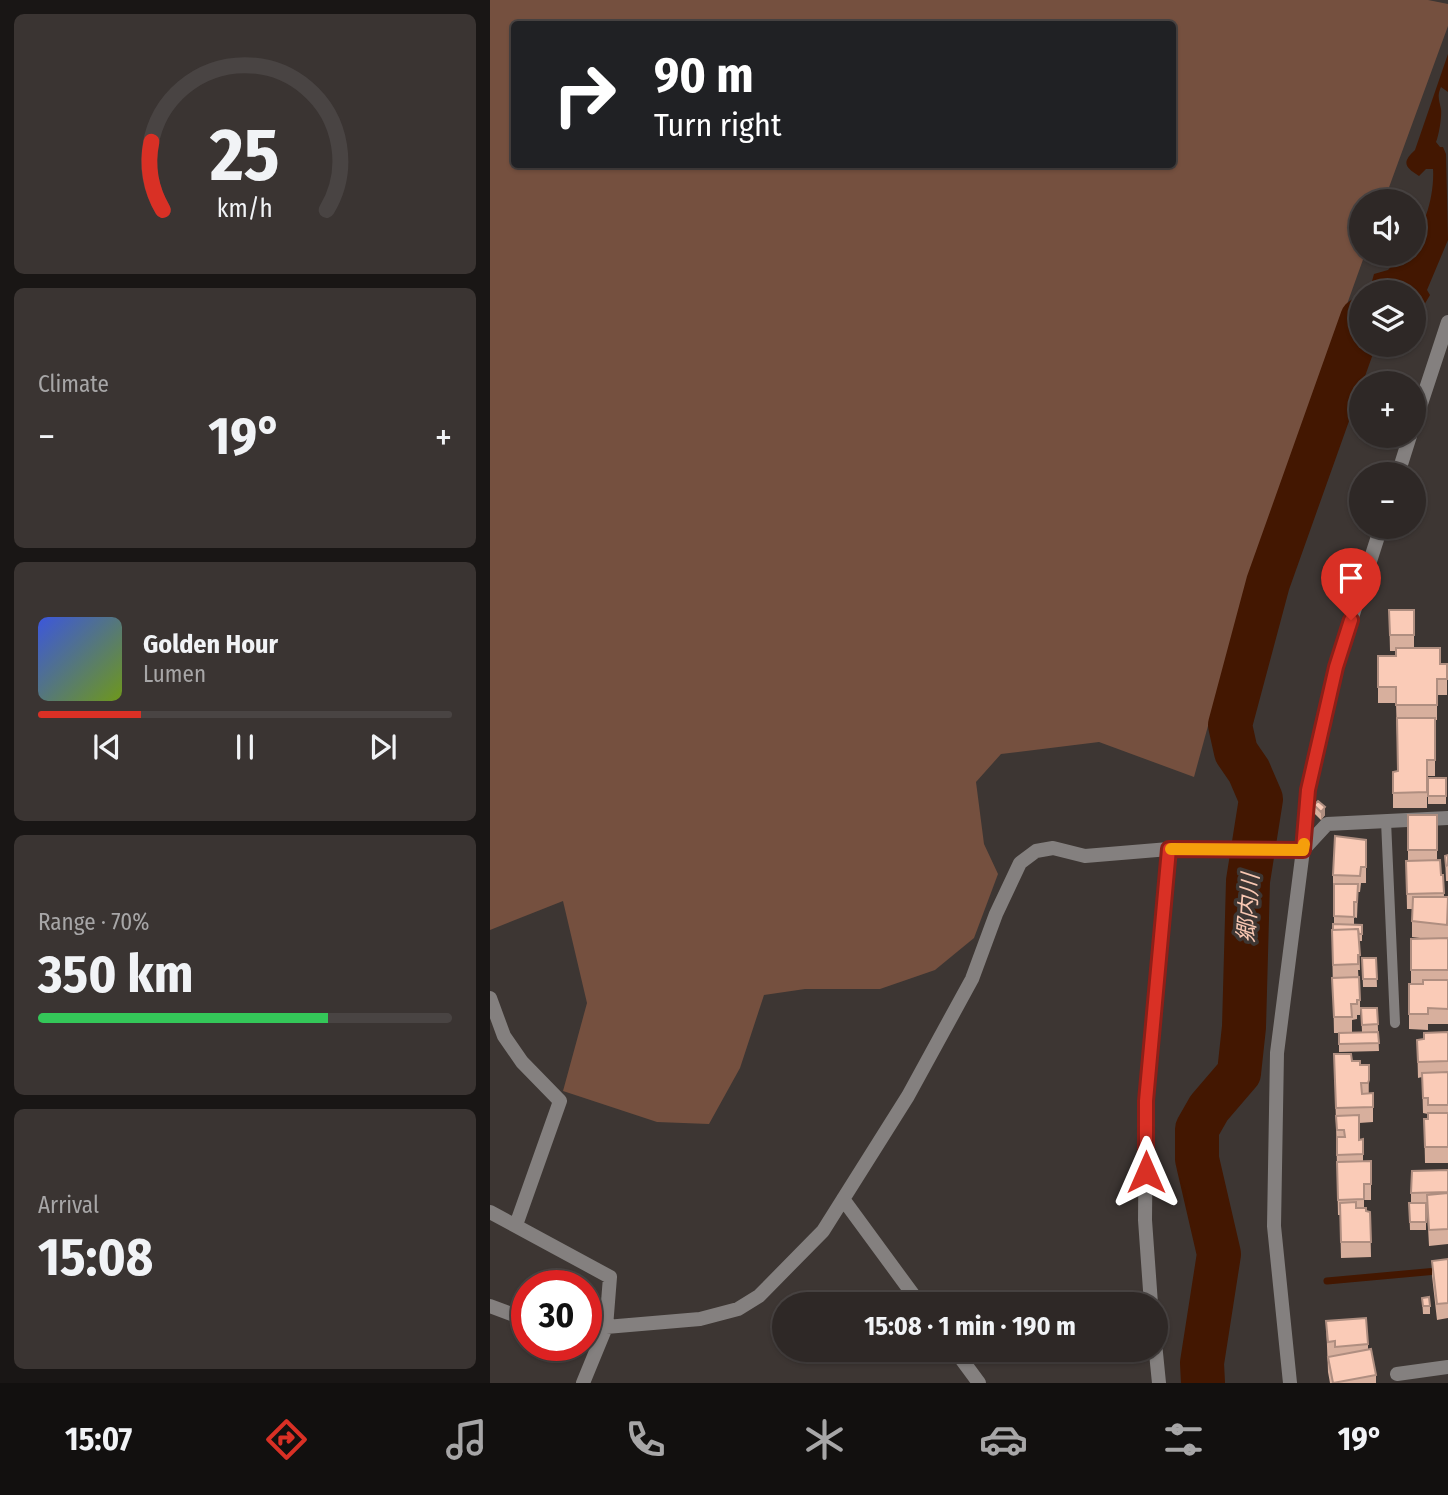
<!DOCTYPE html>
<html lang="en">
<head>
<meta charset="utf-8">
<style>
  body { margin:0; font-family:"Fira Sans Condensed","Noto Sans JP",sans-serif; background:#3a3432; color:#f1f3f6; height:100vh; display:flex; flex-direction:column; font-size:26px; white-space:nowrap }
  * { box-sizing:border-box; margin:0 }
  p { font-size:23px; color:#a7a6a7 }
  .icon { flex:none; width:38px; height:38px; fill:none; stroke:currentColor; stroke-width:2; stroke-linecap:round; stroke-linejoin:round }
  .map { position:relative; flex:1; overflow:hidden }
  .sheet { display:flex; flex-direction:column; gap:14px; padding:14px; background:#191615; width:490px }
  .sheet>* { flex:none }
  .guide { position:absolute; left:21px; top:21px; width:665px; height:147px; border-radius:7px; box-shadow:0 2px 5px #0004,0 0 0 2px #494443; background:#202124; color:#fff; overflow:hidden }
  .tools { position:absolute; left:859px; top:189px; display:grid; gap:14px }
  .tools a { display:grid; place-items:center; width:77px; height:77px; border-radius:50%; background:#2e2826; box-shadow:0 2px 5px #0004,0 0 0 2px #494443; font-size:35px }
  .speed { position:absolute; left:21px; top:1270px; display:flex; gap:14px; font-size:35px; font-weight:700; text-align:center }
  .speed>* { display:grid; place-content:center; width:91px; height:91px; border-radius:50%; background:#2e2826; box-shadow:0 2px 5px #0004,0 0 0 2px #494443; line-height:1 }
  .speed .limit { border:10px solid #d22; background:#fff; color:#111 }
  .pin { position:absolute; display:grid; place-items:center; width:60px; height:60px; color:#fff; margin:-72px -30px; border-radius:50% 50% 50% 0; rotate:-45deg; box-shadow:0 0 7px #0007 }
  .pin .icon { rotate:45deg }
  .me { position:absolute; width:77px; margin:-38px; rotate:0deg; stroke-linejoin:round; filter:drop-shadow(0 0 5px #0008) }
  .turn { display:flex; align-items:center; gap:24px; height:147px; padding:0 28px; font-size:32px }
  .turn .icon { width:91px; height:91px; stroke-width:2.5 }
  .turn b { display:block; font-size:49px; line-height:60px }
  .big { font-size:52px; font-weight:700; line-height:1.1 }
  .sheet .card { flex:1; display:flex; flex-direction:column; justify-content:center; gap:10px; min-width:0; padding:0 24px; border-radius:10px; background:#3a3432 }
  .sheet .dial { align-items:center; gap:0 }
  .dial svg { height:182px; overflow:visible; fill:none; stroke:#494443; stroke-width:7; stroke-linecap:round; text-anchor:middle }
  .dial text { fill:#f1f3f6; stroke:none }
  .song { display:flex; align-items:center; gap:21px }
  .cover { width:84px; height:84px; border-radius:10px; background:linear-gradient(135deg,hsl(230 70% 55%),hsl(80 70% 35%)) }
  .played { height:7px; border-radius:4px; background:linear-gradient(90deg,#d93025 25%,#494443 25%) }
  .keys { display:flex; justify-content:space-around; direction:ltr }
  .heat { display:flex; justify-content:space-between; align-items:center; font-size:38px; direction:ltr }
  .charge { height:10px; border-radius:5px; background:linear-gradient(90deg,#34c759 70%,#494443 0) }
  .trip { position:absolute; left:282px; top:1292px; width:396px; height:70px; border-radius:35px; background:#2e2826; box-shadow:0 2px 5px #0004,0 0 0 2px #494443; font-weight:700; line-height:70px; text-align:center }
  .dock { display:flex; height:112px; justify-content:space-around; align-items:center; background:#12100f; color:#a7a6a7 }
  .dock .icon { width:49px; height:49px }
  .dock .selected { color:#d93025 }
  .dock b { font-size:32px; color:#f1f3f6 }
  main { display:flex; flex:1; min-height:0 }
  .map>svg:first-child { display:block }
  .green { fill:#75503f; fill-rule:evenodd }
  .water { fill:#431701 }
  .lines { fill:none; stroke-linecap:round; stroke-linejoin:round }
  .stream { stroke:#431701; stroke-width:7 }
  .river { stroke:#431701; stroke-width:44 }
  .service { stroke:#84807f; stroke-width:10 }
  .minor { stroke:#84807f; stroke-width:14 }
  .wall { fill:#d7af9d }
  .shaded-wall { fill:#af8e80 }
  .building { fill:#facbb7; stroke:#af8e80; stroke-width:2 }
  .route-casing { stroke:#8d1f18; stroke-width:18 }
  .route { stroke:#d93025; stroke-width:12 }
  .slow { stroke:#f59e0b; stroke-width:12 }
  .labels { text-anchor:middle; stroke-width:7; stroke-linejoin:round; paint-order:stroke }
  .water-label { font-size:23px; font-style:italic; fill:#f8c7b2; stroke:#3d3633 }
</style>
</head>
<body>
<main>
<section class="sheet">
<div class="card dial"><svg viewBox="0 0 100 80">
<path d="M14 69A42 42 0 1 1 86 69"/>
<path d="M14 69A42 42 0 0 1 9 39" stroke="#d93025"/>
<text x="50" y="56" font-size="32" font-weight="700">25</text>
<text x="50" y="72" font-size="11">km/h</text>
</svg></div>
<div class="card"><p>Climate</p>
<div class="heat"><a>−</a><b class="big">19°</b><a>+</a></div>
</div>
<div class="card">
<div class="song"><i class="cover"></i><div><b>Golden Hour</b><p>Lumen</p></div></div>
<div class="played"></div>
<div class="keys"><svg class="icon" aria-label="previous" viewBox="0 0 24 24"><path d="M18 5L8 12l10 7zM5 5v14"/></svg><svg class="icon" aria-label="pause" viewBox="0 0 24 24"><path d="M8 5v14M16 5v14"/></svg><svg class="icon" aria-label="next" viewBox="0 0 24 24"><path d="M6 5l10 7-10 7zM19 5v14"/></svg></div>
</div>
<div class="card"><p>Range · 70%</p><b class="big">350 km</b><div class="charge"></div></div>
<div class="card"><p>Arrival</p><b class="big">15:08</b></div>
</section>
<div class="map">
<svg width="958" height="1383" viewBox="0 0 958 1383">
  <rect width="100%" height="100%" fill="#3d3633"/>
  <!-- green -->
  <path class="green" d="M0,0h938l20,4v22l-64,175h-22v53h3l-117,326 -54,197 -95,-35 -98,12 -25,28 8,62 14,30 -24,64 -39,32 -55,19h-75l-41,6 -24,73 -31,56 -52,-2 -94,-31 24,-88 -24,-102 -73,29zM24,24h658v140h-658z"/>
  <!-- water -->
  <path class="water" d="M958,54v38l-7,-5c-4,8 -2,13 0,22 1,7 -2,26 -5,33l4,5h3l3,7 2,86 -21,50 3,5 -16,27v-30h-45l5,-18 14,-4 14,-16h12c0,-16 7,-24 12,-39 5,-13 8,-32 7,-46h-7l-7,7c-15,-9 -17,-14 -4,-26z"/>
  <g class="lines">
    <!-- stream -->
    <path class="stream" d="M837,1281l121,-11"/>
    <!-- river -->
    <path class="river" d="M713,1383l-1,-20 17,-109 -22,-95v-30l12,-21 30,-35 5,-46 4,-146 13,-82 -12,-28 -13,-19 -6,-27 38,-142 94,-264"/>
    <!-- service -->
    <path class="service" d="M896,821l9,202"/>
    <!-- minor -->
    <path class="minor" d="M924,425l34,-103
      M908,474l12,-38
      M0,998l14,38 18,26 38,39 -44,124
      M353,1199l77,105
      M0,1212l120,65 -4,50 -23,56
      M661,1304l-6,-84 1,-119 23,-252
      M0,1306l37,14
      M116,1327l94,-8 38,-10 21,-13 64,-65 85,-135 64,-117 24,-65 24,-51 16,-12 17,-3 32,8 84,-7 134,1 24,-26 121,-6
      M665,1343l4,40
      M464,1349l25,34
      M907,1374l51,-7
      M800,1383l-16,-157 3,-173 26,-203 5,-60 28,-123 45,-140"/>
  </g>
  <!-- wall -->
  <path class="wall" d="M899,610h25v38l26,16h7v31h-10v25h-2v56h-8v32h-34v-36l5,-1 -2,-68h-18v-47h18v-5h-6z
    M938,778h18v26h-18z
    M824,805l11,10 -4,5 -7,-7z
    M918,815h29v45l4,15h2l1,22h4v127h-20v6l-19,-1v-45h2v-45h17l-16,-2v-28h-5l-1,-48h2z
    M876,840v43h-5l-1,9h-2l-1,26 -3,-1v7l8,1v16h-3l1,29h-2l2,30v15h-3v4l-5,1v13l10,-1 -1,-24h16l2,43 -40,1v-19h12h-17l-2,-88v-15h1l1,-6v-33h-1v-16z
    M958,855v26h-2l-1,-25z
    M872,958h14l1,29h-14z
    M958,1032v131h-23l-1,-44h4v-5l-5,-1 -1,-36 -4,1 -1,-38 7,-1z
    M844,1054l26,11h9v28h4v29l-14,1v17l4,-1v22h8v39h-7v8l2,3 4,1 1,45 -30,1 -1,-43h-2l-2,-92z
    M958,1170v74l-19,2 -2,-38h-1v22h-16l-1,-27h2v-10z
    M958,1259v59l-11,2 -5,-44v-15z
    M932,1298l8,8v8h-7z
    M836,1321l42,23v5l8,26v8h-46l-2,-11z"/>
  <!-- shaded-wall -->
  <path class="shaded-wall" d="M835,807v8l-4,5v-8z
    M879,1080v16l-1,3v-16z"/>
  <!-- building -->
  <path class="building" d="M899,610h25v25h-24z
    M906,648h44v16h7v15h-10v26h-41v-18h-18v-31h18z
    M907,718h38v42h-8v32l-34,1v-21l5,-1z
    M938,778h18v18h-18z
    M828,801l7,6 -4,5 -7,-7z
    M918,815h29v35h-29z
    M845,836l31,4v27h-5l-1,9 -27,-1z
    M958,855v10l-2,1 -1,-10z
    M950,860l1,15h2l1,18 -37,1 -1,-33z
    M844,884h24l-1,18h-3v15l-20,-1z
    M923,897h35l-1,28 -35,-4z
    M843,924l29,1v9h-3l-1,-5 -25,1z
    M868,929l2,26h-2v9l-25,1 -1,-35z
    M958,938v32h-37v-31z
    M872,958h14l1,21h-14z
    M869,977l1,23h-3v4h-6l1,13h-18l-2,-39z
    M933,980h25v29l-20,-1v6h-19v-30h14z
    M871,1008h16l1,16 -16,1z
    M888,1032l1,11 -40,1v-11z
    M958,1032v29l-30,1 -1,-22 7,-1v-6z
    M844,1054h17l1,7h8v4h9v15l-1,3h-7l1,11 11,-1v14l-37,1z
    M958,1072v33h-20v-7h-5l-1,-25z
    M938,1113h20v34h-23l-1,-28h4z
    M869,1115v25l4,-1v15l-26,1v-18h8l-1,-7h-7l-1,-14z
    M881,1161v23h-7v15l-26,1 -1,-38z
    M958,1170v22l-37,1 1,-22z
    M958,1193v36l-19,1 -2,-35z
    M866,1202v6h10v3l4,1 1,30h-30l-1,-39z
    M919,1203h17v19h-16z
    M958,1259v44l-11,1 -5,-43z
    M939,1297l1,9h-7l-1,-8z
    M876,1318l2,26 -33,3v-6l-7,1 -2,-21z
    M881,1349l5,26 -43,8 -5,-26z"/>
  <g class="lines">
    <!-- route casing -->
    <g class="route-casing">
      <path id="route" d="M656,1172v-71l23,-252 134,1 5,-60 28,-123 15,-47"/>
    </g>
    <!-- route -->
    <use href="#route" class="route"/>
    <!-- slow -->
    <path class="slow" d="M681,849l132,1 1,-6"/>
  </g>
  <g class="labels">
    <!-- water labels -->
    <g class="water-label">
      <text transform="translate(758 908) rotate(-86)" y="8">郷内川</text>
    </g>
  </g>
</svg>
<div class="tools">
<a><svg class="icon" aria-label="sound" viewBox="0 0 24 24"><path d="M4 9h4l5-4v14l-5-4H4zM17 9q2 3 0 6"/></svg></a>
<a><svg class="icon" aria-label="layers" viewBox="0 0 24 24"><path d="M12 4l9 5-9 5-9-5zM3 14l9 5 9-5"/></svg></a>
<a>+</a>
<a>−</a>
</div>
<div class="speed"><div class="limit">30</div></div>
<div class="pin" style="left:861px;top:620px;background:#d93025"><svg class="icon" aria-label="arrive" viewBox="0 0 24 24"><path d="M6 21V4h12l-3 4 3 4H6"/></svg></div>
<svg class="me" style="left:656px;top:1172px" viewBox="-20 -20 40 40"><path d="M0-17L14 15 0 8-14 15z" fill="#d93025" stroke="#fff" stroke-width="4"/></svg>
<div class="trip">15:08 · 1 min · 190 m</div>
<div class="guide">
<div class="turn"><svg class="icon" aria-label="right" viewBox="0 0 24 24"><path d="M7 20v-9h11M14 6l5 5-5 5"/></svg><div><b>90 m</b>Turn right</div></div>
</div>
</div>
</main>
<nav class="dock">
<b>15:07</b>
<svg class="icon selected" aria-label="directions" viewBox="0 0 24 24"><path d="M12 3l9 9-9 9-9-9zM9 14v-3h6M13 9l2 2-2 2"/></svg>
<svg class="icon" aria-label="music" viewBox="0 0 24 24"><path d="M9 18V5l10-2v13"/><circle cx="6" cy="18" r="3"/><circle cx="16" cy="16" r="3"/></svg>
<svg class="icon" aria-label="phone" viewBox="0 0 24 24"><path d="M5 4h4l2 5-3 2q2 4 5 5l2-3 5 2v4C11 20 4 13 5 4z"/></svg>
<svg class="icon" aria-label="climate" viewBox="0 0 24 24"><path d="M12 3v18M4 7l16 10M4 17L20 7"/></svg>
<svg class="icon" aria-label="car" viewBox="0 0 24 24"><path d="M5 17H2v-5l4-1 3-4h7l3 4 3 1v5h-3M9 17h6M6 11h13"/><circle cx="7" cy="17" r="2"/><circle cx="17" cy="17" r="2"/></svg>
<svg class="icon" aria-label="filters" viewBox="0 0 24 24"><path d="M4 7h16M4 17h16"/><circle cx="9" cy="7" r="2"/><circle cx="15" cy="17" r="2"/></svg>
<b>19°</b>
</nav>
</body>
</html>
